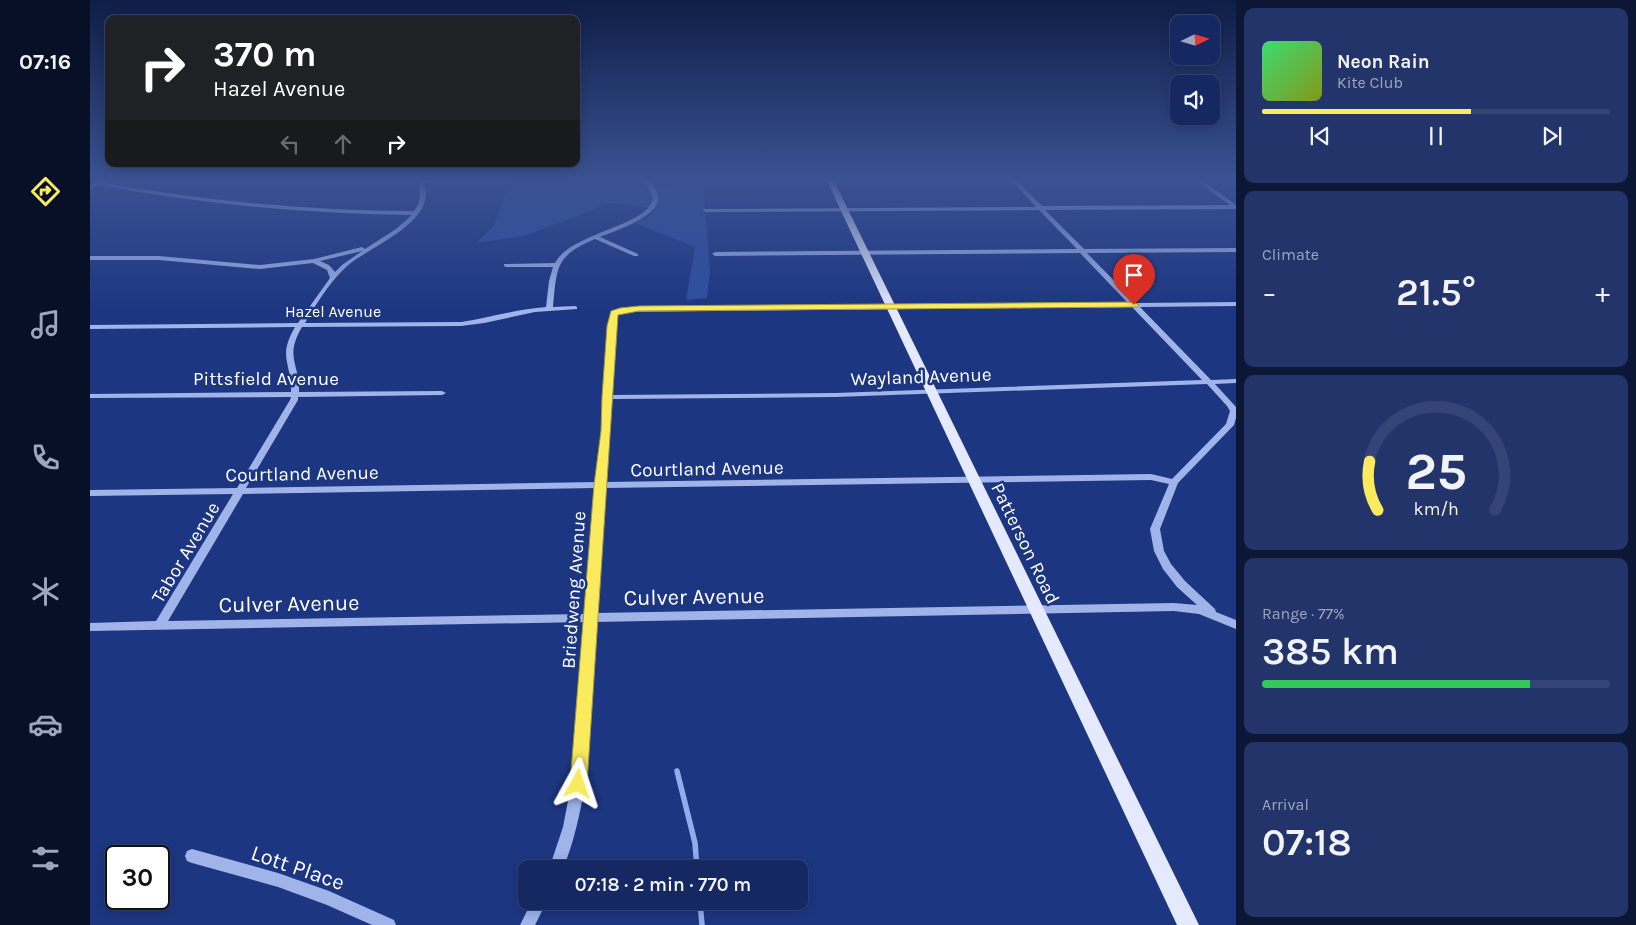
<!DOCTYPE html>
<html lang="en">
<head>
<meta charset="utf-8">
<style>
  body { margin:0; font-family:Karla,sans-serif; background:#22346a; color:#f1f3f6; height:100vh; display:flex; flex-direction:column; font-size:19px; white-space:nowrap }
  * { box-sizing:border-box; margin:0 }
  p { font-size:16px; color:#9da6bd }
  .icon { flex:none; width:28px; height:28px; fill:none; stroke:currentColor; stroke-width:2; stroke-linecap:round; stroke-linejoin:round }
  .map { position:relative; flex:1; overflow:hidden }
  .side { display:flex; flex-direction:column; gap:8px; padding:8px; background:#0c1635; width:400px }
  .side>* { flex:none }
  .hud { position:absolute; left:15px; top:15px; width:475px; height:152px; border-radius:10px; box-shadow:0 2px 12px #0003,0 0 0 1px #344476; background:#202124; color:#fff; overflow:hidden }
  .needle { width:32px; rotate:85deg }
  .controls { position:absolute; left:1080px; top:15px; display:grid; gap:10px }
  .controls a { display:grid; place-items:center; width:50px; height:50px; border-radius:10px; background:#152861; box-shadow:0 2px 12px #0003,0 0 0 1px #344476; font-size:25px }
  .speed { position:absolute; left:15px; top:845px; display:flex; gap:10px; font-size:25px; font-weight:700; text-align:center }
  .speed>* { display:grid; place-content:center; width:65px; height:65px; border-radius:50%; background:#152861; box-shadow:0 2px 12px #0003,0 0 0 1px #344476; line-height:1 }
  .speed .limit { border:2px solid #111; border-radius:8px; background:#fff; color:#111 }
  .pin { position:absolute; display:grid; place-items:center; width:42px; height:42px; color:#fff; margin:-51px -21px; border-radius:50% 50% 50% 0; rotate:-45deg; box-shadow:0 0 5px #0007 }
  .pin .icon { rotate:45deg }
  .me { position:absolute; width:55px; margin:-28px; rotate:5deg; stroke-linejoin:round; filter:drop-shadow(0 0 4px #0008) }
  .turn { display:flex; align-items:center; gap:18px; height:105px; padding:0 25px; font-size:22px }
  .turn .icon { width:65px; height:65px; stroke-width:2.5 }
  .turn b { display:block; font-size:35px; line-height:42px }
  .lanes { display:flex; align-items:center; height:48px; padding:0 25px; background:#0003; justify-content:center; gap:25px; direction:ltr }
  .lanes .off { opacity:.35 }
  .big { font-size:38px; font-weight:600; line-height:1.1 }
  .side .card { flex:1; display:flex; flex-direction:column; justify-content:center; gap:8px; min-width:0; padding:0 18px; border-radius:10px; background:#22346a }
  .side .dial { align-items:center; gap:0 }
  .dial svg { height:130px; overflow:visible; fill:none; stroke:#344476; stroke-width:7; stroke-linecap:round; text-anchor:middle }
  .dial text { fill:#f1f3f6; stroke:none }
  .song { display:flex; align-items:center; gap:15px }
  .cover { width:60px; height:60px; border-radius:8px; background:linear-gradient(135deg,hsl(140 70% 55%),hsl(70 70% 35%)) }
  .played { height:5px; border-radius:2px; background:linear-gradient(90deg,#faea5e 60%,#344476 60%) }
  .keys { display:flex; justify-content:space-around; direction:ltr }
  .heat { display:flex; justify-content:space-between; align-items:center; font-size:28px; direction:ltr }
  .charge { height:8px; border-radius:4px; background:linear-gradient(90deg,#34c759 77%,#344476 0) }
  .trip { position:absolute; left:428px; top:860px; width:290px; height:50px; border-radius:10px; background:#152861; box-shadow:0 2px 12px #0003,0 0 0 1px #344476; font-weight:600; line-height:50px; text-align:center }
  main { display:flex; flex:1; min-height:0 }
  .menu { display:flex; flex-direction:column; width:90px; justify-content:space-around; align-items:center; background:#081027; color:#9da6bd }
  .menu .icon { width:35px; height:35px }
  .menu .on { color:#faea5e }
  .menu b { font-size:22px; color:#f1f3f6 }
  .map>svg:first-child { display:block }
  .green { fill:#2f4ea0 }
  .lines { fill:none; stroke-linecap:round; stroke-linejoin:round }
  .stream { stroke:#93acec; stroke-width:5.5 }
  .minor { fill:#a0b4ea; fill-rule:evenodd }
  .major { fill:#e4e9fe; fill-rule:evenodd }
  .route { fill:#faea5e; stroke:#a2983d }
  .labels { text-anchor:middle; stroke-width:5; stroke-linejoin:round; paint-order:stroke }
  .far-street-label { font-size:16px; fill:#fff; stroke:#1c3681 }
  .street-label { font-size:19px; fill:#fff; stroke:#1c3681 }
  .near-street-label { font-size:22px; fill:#fff; stroke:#1c3681 }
</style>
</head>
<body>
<main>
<nav class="menu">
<b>07:16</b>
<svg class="icon on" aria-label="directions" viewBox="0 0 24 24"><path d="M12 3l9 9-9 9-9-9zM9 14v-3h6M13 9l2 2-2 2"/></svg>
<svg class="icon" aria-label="music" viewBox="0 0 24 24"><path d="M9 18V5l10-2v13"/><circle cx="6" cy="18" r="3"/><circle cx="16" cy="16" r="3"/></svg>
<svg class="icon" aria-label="phone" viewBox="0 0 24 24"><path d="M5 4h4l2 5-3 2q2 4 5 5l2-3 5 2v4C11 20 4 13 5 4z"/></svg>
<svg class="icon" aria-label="climate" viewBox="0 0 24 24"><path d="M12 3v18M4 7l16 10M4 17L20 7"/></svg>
<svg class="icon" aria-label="car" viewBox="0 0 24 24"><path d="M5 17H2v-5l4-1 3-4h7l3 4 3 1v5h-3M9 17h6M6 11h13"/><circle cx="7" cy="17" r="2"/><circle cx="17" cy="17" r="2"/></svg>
<svg class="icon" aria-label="filters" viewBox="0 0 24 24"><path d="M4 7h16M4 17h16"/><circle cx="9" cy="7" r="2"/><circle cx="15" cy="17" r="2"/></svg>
</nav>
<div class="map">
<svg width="1146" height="925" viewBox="0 0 1146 925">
  <rect width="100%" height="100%" fill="#1c3681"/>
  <!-- green -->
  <path class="green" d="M415,179h133l6,11 48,-4v-7h11l7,93 -3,26 -21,2 9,-53 -60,-24 14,-7 7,-7 -46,-6 -86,33 -48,7 18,-17 15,-40z"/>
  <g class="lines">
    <!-- stream -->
    <path class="stream" d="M587,771l18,72 2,26
      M610,901l2,24"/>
    <!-- minor -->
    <path class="minor" d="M14,179h8l-8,4c103,18 206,28 310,28 8,-10 6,-20 4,-32h24l-18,4c0,3 2,8 2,11 -1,33 -59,54 -80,73 -17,16 -30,37 -41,56l156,-1c28,-4 56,-13 85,-15l3,-26 4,-14h-47l-2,-1v-2l51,-1c16,-31 96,-37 98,-66l-10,-18h5c4,6 12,14 10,21 -2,18 -44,31 -58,37l38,17v2h-4l-39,-17c-40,17 -38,28 -42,68l22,-1 2,1v2l-42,3 -51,11 -23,3 -159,1c-18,31 -2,36 -3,65l143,-1 4,2 -4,2 -144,2v3l-52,88 350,-6 6,-51 7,-105 2,-13 9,-5 508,-5 -48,-50 -365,3 -3,-2 3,-2 362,-3 -38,-39 -333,2 -3,-2 1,-1 332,-2 -26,-28h5l27,27 188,-1 -36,-26h6l36,26v4l-191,1 39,39 152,-1v4l-149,1 49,50 100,-1v4l-96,1 71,73 25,-1v4l-21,1 21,23v11l-2,7 -56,58 -18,46 4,22 7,13 14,17 30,28 1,3 20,8v9l-37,-15 -25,-3 -579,11 -10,163c-5,29 -11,57 -22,84h-14l14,-42 8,-42 14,-163 -495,9v-8l66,-2 77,-127 -143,2v-6l147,-2 53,-88 1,-3 -201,1v-4l201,-2c1,-29 -14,-34 4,-65l-205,2v-4l208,-2 32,-45 -3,-8 -14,-7 -53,6 -101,-9h-69v-4h69l101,9 54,-6 48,-12 3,2 31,-20 16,-14c-105,-1 -210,-11 -314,-30l-8,4v-4zM272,251l-20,14 -7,7 -6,-7 -9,-4zM1042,307l70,73 -367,13 -224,2 6,-81 4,-2zM1117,384l20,22 3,5 -4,13 -54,55 -21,-5 -546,8 5,-51 1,-32 224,-2zM1061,480l18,4 -19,45 4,22 9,18 14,18 20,18 -23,-2 -578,10 8,-125zM505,488l-10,126 -417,7 75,-127z
      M102,849l86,24 51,18 65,29 2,5h-24l-45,-20 -49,-18 -86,-24 -5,-2 -2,-5 2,-5z
      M442,901h15l-12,24h-15z"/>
    <!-- major -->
    <path class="major" d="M736,179h7l366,746h-22z"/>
  </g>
  <!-- sky -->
  <linearGradient id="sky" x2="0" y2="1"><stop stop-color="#0f1e47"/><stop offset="0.58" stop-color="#3a5292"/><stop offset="1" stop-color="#3a5292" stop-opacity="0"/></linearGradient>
  <rect width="1146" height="309" fill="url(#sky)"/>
  <!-- route -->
  <path class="route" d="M1044,302l5,3 -2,2 -498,4 -21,4 -31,469 -3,6 -6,3 -6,-3 -2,-6 24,-299 7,-54 1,-34 5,-71 4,-15 9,-3 19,-2z"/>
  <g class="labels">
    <!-- far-street labels -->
    <g class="far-street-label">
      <text x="243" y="317">Hazel Avenue</text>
    </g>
    <!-- street labels -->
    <g class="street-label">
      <text transform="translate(831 376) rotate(-2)" y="7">Wayland Avenue</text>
      <text x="176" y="385">Pittsfield Avenue</text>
      <text transform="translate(617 468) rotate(-1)" y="7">Courtland Avenue</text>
      <text transform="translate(212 473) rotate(-1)" y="7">Courtland Avenue</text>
      <text transform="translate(936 543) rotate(64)" y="7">Patterson Road</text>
      <text transform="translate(95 552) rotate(-59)" y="7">Tabor Avenue</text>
      <text transform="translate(483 590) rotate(-86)" y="7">Briedweng Avenue</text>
    </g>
    <!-- near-street labels -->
    <g class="near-street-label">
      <text transform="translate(604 596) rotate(-1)" y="8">Culver Avenue</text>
      <text transform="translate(199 603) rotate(-1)" y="8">Culver Avenue</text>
      <text transform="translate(208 867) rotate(19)" y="8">Lott Place</text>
    </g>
  </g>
</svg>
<div class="controls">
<a><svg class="needle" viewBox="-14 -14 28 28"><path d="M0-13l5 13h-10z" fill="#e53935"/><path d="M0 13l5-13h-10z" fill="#9da6bd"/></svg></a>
<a><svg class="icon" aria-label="sound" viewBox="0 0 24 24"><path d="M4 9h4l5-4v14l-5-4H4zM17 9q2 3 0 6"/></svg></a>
</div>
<div class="speed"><div class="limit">30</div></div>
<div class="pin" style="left:1044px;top:305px;background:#d93025"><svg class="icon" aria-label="arrive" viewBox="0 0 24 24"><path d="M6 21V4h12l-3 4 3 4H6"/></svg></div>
<svg class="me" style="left:488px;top:784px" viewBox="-20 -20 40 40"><path d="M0-17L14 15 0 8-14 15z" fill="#faea5e" stroke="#fff" stroke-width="4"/></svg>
<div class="trip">07:18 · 2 min · 770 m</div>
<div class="hud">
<div class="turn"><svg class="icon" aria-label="right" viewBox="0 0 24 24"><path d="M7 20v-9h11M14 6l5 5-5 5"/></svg><div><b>370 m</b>Hazel Avenue</div></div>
<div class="lanes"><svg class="icon off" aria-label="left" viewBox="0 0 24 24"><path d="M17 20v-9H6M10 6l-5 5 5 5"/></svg><svg class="icon off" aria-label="ahead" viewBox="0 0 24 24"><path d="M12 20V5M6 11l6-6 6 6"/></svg><svg class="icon" aria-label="right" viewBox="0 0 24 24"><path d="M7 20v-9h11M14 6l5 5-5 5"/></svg></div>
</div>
</div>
<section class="side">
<div class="card">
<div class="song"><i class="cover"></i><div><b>Neon Rain</b><p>Kite Club</p></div></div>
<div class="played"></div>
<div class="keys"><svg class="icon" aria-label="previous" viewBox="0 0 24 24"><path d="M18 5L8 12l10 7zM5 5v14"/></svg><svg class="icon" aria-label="pause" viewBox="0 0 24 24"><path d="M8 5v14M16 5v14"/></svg><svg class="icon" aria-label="next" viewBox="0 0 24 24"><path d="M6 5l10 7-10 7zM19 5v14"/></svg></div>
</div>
<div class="card"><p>Climate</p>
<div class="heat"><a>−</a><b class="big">21.5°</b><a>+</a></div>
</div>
<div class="card dial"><svg viewBox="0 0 100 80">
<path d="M14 69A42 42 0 1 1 86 69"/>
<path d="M14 69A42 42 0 0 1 9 39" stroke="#faea5e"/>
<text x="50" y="56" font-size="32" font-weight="700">25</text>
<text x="50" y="72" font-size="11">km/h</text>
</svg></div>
<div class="card"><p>Range · 77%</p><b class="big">385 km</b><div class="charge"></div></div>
<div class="card"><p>Arrival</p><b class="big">07:18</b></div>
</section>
</main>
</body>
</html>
